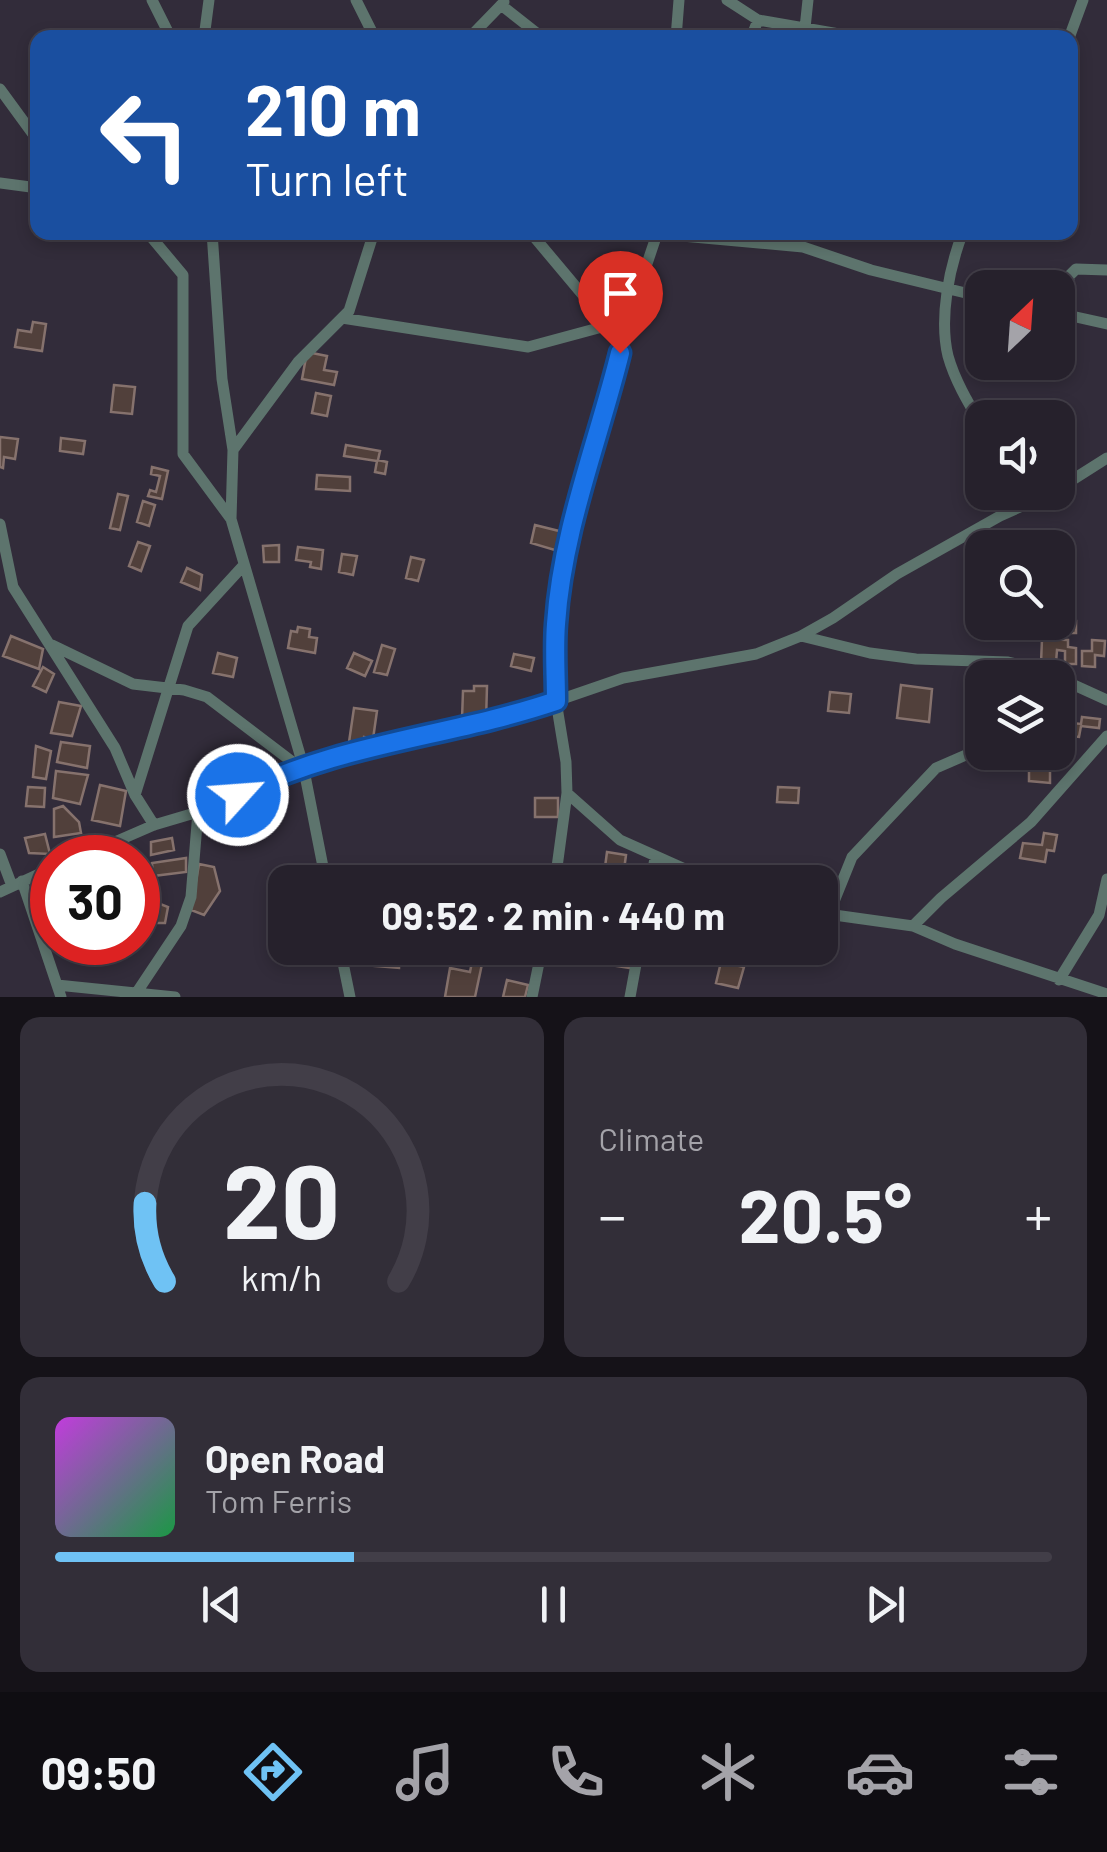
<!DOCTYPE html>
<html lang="en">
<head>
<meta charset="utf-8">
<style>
  body { margin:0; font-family:Barlow,sans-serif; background:#322e38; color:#f1f3f6; height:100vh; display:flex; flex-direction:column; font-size:38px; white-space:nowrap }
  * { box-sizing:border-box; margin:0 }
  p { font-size:32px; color:#a4a3a9 }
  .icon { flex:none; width:55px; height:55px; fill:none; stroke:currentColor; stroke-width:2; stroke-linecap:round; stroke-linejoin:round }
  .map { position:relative; height:997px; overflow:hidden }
  .drawer { display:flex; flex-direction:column; gap:20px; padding:20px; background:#151218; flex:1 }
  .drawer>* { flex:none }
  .top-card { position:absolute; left:30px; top:30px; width:1048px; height:210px; border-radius:20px; box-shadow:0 5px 15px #0003,0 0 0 2px #423e48; background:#1a4fa0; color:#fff; overflow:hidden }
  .needle { width:65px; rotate:25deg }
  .controls { position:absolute; left:965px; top:270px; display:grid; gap:20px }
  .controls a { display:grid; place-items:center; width:110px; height:110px; border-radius:20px; background:#26212c; box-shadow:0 5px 15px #0003,0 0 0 2px #423e48; font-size:50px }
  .speed { position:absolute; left:30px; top:835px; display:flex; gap:20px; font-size:50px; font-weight:700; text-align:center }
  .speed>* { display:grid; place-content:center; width:130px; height:130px; border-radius:50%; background:#26212c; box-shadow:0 5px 15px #0003,0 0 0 2px #423e48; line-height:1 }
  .speed .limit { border:15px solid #d22; background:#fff; color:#111 }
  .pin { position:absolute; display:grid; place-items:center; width:85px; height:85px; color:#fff; margin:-102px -42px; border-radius:50% 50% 50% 0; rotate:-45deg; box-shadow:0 0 10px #0007 }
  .pin .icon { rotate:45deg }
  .me { position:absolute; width:110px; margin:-55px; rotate:64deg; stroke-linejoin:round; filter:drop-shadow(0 0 8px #0008) }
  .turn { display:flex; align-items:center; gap:35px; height:210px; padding:0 50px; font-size:45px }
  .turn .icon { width:130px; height:130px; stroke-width:2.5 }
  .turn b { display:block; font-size:70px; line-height:85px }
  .big { font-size:75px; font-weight:700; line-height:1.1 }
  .drawer .tile { flex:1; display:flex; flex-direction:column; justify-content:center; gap:15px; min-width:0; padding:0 35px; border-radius:20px; background:#322e38 }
  .drawer .dial { align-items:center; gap:0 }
  .dial svg { height:260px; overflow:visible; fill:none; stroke:#423e48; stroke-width:7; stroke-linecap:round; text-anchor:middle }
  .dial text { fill:#f1f3f6; stroke:none }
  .song { display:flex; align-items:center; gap:30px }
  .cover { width:120px; height:120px; border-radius:15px; background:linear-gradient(135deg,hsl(290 70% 55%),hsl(140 70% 35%)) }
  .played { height:10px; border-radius:5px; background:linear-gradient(90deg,#6fc2f4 30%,#423e48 30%) }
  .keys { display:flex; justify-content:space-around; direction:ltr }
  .heat { display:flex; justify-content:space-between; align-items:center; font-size:55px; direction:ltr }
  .drawer .tiles { flex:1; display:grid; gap:20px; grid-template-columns:1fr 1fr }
  .tile:last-child { grid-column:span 2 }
  .trip { position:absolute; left:268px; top:865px; width:570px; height:100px; border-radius:20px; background:#26212c; box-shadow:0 5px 15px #0003,0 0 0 2px #423e48; font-weight:700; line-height:100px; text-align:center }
  .menu { display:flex; height:160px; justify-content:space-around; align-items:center; background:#0f0d12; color:#a4a3a9 }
  .menu .icon { width:70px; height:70px }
  .menu .selected { color:#6fc2f4 }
  .menu b { font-size:45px; color:#f1f3f6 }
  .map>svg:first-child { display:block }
  .building { fill:#51403b; stroke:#86726d; stroke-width:2.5 }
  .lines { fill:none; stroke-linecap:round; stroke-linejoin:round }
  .minor { stroke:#5d746d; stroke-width:11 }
  .route-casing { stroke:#114b97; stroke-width:25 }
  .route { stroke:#1a73e8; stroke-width:18 }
</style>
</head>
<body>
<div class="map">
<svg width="1107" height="997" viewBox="0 0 1107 997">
  <rect width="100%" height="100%" fill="#322c3a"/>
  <!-- building -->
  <path class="building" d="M33,322l13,2 -4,27 -27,-4 3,-17 13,2z
    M307,352l20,4 -3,14 13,2 -3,13 -32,-6z
    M114,385l21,2 -3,27 -21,-2z
    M316,393l15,3 -4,20 -15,-3z
    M0,437l18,2 -3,20 -11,-2 -1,11 -3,-1z
    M61,438l24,3 -2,13 -23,-3z
    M346,445l34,6 -2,9 9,2 -2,12 -10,-2 2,-11 -33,-5z
    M152,467l16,4 -6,28 -14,-3 2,-6 6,2 4,-16 -9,-2z
    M317,475l33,2v14l-34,-2z
    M118,494l10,2 -8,34 -10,-2z
    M143,501l12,4 -6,21 -12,-4z
    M535,525l28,7 -5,19 -27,-8z
    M138,542l12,4 -9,25 -12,-5z
    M279,545v17h-15l-1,-16z
    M298,547l25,3 -2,19 -11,-2 1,-5 -15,-2z
    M342,554l15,2 -4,19 -14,-3z
    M411,557l13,3 -6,21 -12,-3z
    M187,568l15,7 -2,15 -19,-8z
    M1058,620l18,1v12h-20z
    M298,627l12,2 -1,8 8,1 -2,15 -27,-5 3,-17 6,1z
    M11,636l32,13 -4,20 -36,-13z
    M1042,639l26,1v7l8,1v16h-11v-13l-8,-1 -1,13h-15z
    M1092,640l13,1 -1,15 -9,-1v12l-13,-1v-15h10z
    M382,645l13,4 -8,26 -13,-3z
    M218,653l19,5 -4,19 -20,-4z
    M354,653l18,8 -7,15 -18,-8z
    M514,654l20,4 -3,13 -20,-5z
    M43,667l11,7 -8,18 -13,-6z
    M901,685l31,4 -3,33 -32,-4z
    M474,686h13l-1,35 -24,-2 1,-28h11z
    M830,692l21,2 -2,19 -21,-2z
    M59,702l22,4 -9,30 -21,-3z
    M354,708l23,3 -4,28 -9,-2 -1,6 -14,-1z
    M1082,717l18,2 -1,9 -18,-2 -2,11 -19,-2 2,-13 19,2z
    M61,742l29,4 -3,22 -30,-6z
    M36,746l15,5 -5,28 -13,-2z
    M1029,769l21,1v13l-21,-2z
    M56,771l32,4 -8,29 -27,-6z
    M100,785l26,6 -6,35 -28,-6z
    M28,787l17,1 -1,19 -18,-1z
    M778,787l21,1 -1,15 -21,-1z
    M535,798h23v19h-23z
    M63,806l16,16 2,11 -27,4v-28z
    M1044,833l13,2 -3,16 -7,-1 -2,12 -25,-4 3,-15 19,2z
    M45,834l5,20 -21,-1 -4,-15z
    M172,838l2,12 -23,5v-13z
    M607,852l19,3 -2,15 17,3 -1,9 -22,-3v3h-15z
    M186,858v14l-33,4 -1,-13z
    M199,864l15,3 6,24 -16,24 -13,-5z
    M145,898l23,9 -3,16h-18z
    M353,948h38l-1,12 9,1v7l-47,-4z
    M593,948h40l-3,20 -39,-6z
    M472,962l10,2 -7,33h-30l5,-29 20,4z
    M721,962l23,5 -6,21 -22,-5z
    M507,980l21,5 -3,12h-22z"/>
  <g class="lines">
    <!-- minor -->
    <path class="minor" d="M152,0l19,38
      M356,0l19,38
      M727,0l31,20 104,18
      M501,5l42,33
      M805,28l3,-28
      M204,38l5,-38
      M469,38l35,-36
      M676,38l3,-38
      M751,38l7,-18
      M1069,38l14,-38
      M0,89l38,52
      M0,183l38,5
      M147,232l36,43v179l48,65
      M212,232l10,147 11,71 -2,69 72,246 23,117
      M530,232l78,93
      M638,232l165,15 68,23 111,27
      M963,232c-14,36 -24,86 -15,124 7,25 21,48 34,70
      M1058,313l49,11
      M1059,313l11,-38 6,-6 31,1
      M342,318l186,29 100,-27
      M233,450l65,-88 51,-51 25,-79
      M1058,489l49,-31
      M0,524l13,63 102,161 20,47 19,30
      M801,636l69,17 46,6 92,3 33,8 66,30
      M52,645l81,39 51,6 23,7 92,70
      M567,793l53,47 94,42
      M135,795l53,-169 55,-60
      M0,854l12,32
      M78,858l76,-33 61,-18 84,-40 57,-18 88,-16 86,-23 93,-32 133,-24 45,-18 32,-18 64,-44 103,-58 53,-24
      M22,881l39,116
      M555,882l12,-89 -1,-31 -10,-61 -1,-78 28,-144 21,-61 24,-98 29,-86
      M651,882l4,-24
      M0,892l52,-24
      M820,913l93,13 42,18 152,50
      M829,914l23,-57 84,-89 39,-17 7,-9
      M913,926l28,-28 90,-76 76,-86
      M340,948l10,49
      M1059,980l40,-65 8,-36
      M57,985l118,12
      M137,992l44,-66 10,-29 7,-85
      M532,997l10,-49
      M630,997l9,-49"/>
  </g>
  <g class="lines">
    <!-- route casing -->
    <g class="route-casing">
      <path id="route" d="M238,795c100,-52 212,-58 318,-94 0,-26 -2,-52 0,-77 6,-93 42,-182 64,-271"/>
    </g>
    <!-- route -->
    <use href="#route" class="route"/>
  </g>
</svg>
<div class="controls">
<a><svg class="needle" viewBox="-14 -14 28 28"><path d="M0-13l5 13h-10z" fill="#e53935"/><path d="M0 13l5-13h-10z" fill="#a4a3a9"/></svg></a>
<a><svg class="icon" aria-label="sound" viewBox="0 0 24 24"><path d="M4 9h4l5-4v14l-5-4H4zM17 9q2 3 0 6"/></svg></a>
<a><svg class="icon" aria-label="search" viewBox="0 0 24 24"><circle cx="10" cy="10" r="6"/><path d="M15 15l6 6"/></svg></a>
<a><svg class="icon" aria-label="layers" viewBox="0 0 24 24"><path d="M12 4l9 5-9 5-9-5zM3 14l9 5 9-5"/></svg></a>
</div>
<div class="speed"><div class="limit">30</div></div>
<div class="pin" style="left:620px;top:353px;background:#d93025"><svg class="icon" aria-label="arrive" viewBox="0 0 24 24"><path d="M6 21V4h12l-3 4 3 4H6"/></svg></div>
<svg class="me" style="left:238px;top:795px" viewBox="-20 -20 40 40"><circle r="17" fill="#1a73e8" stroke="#fff" stroke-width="3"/><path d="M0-11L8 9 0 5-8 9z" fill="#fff"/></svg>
<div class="trip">09:52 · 2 min · 440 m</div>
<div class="top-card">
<div class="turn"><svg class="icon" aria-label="left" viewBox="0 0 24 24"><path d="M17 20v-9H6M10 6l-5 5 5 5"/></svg><div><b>210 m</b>Turn left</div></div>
</div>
</div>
<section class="drawer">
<div class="tiles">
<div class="tile dial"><svg viewBox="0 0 100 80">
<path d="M14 69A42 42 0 1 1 86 69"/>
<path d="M14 69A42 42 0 0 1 8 45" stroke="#6fc2f4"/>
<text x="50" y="56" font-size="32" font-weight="700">20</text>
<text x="50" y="72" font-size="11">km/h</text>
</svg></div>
<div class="tile"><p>Climate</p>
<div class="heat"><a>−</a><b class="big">20.5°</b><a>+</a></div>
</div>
<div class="tile">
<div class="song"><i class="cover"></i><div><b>Open Road</b><p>Tom Ferris</p></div></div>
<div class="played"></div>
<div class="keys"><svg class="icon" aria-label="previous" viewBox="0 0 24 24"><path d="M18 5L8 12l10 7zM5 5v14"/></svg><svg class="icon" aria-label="pause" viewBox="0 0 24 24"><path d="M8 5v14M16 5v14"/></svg><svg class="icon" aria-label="next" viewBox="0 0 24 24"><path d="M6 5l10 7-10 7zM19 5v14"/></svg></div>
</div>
</div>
</section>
<nav class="menu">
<b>09:50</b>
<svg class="icon selected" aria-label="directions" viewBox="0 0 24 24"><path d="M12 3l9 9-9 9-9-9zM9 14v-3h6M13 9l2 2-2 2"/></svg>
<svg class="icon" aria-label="music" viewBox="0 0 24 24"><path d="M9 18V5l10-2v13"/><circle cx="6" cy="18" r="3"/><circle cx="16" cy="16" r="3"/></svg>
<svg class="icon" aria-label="phone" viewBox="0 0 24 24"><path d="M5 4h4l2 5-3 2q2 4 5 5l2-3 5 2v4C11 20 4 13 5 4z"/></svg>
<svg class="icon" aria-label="climate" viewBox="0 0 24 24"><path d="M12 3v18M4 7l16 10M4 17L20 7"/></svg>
<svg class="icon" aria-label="car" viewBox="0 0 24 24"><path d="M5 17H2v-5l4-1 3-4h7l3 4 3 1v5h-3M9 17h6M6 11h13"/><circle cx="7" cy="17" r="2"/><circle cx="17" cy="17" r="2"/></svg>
<svg class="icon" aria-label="filters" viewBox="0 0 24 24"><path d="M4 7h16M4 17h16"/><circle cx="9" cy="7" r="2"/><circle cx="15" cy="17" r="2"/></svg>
</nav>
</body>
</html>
